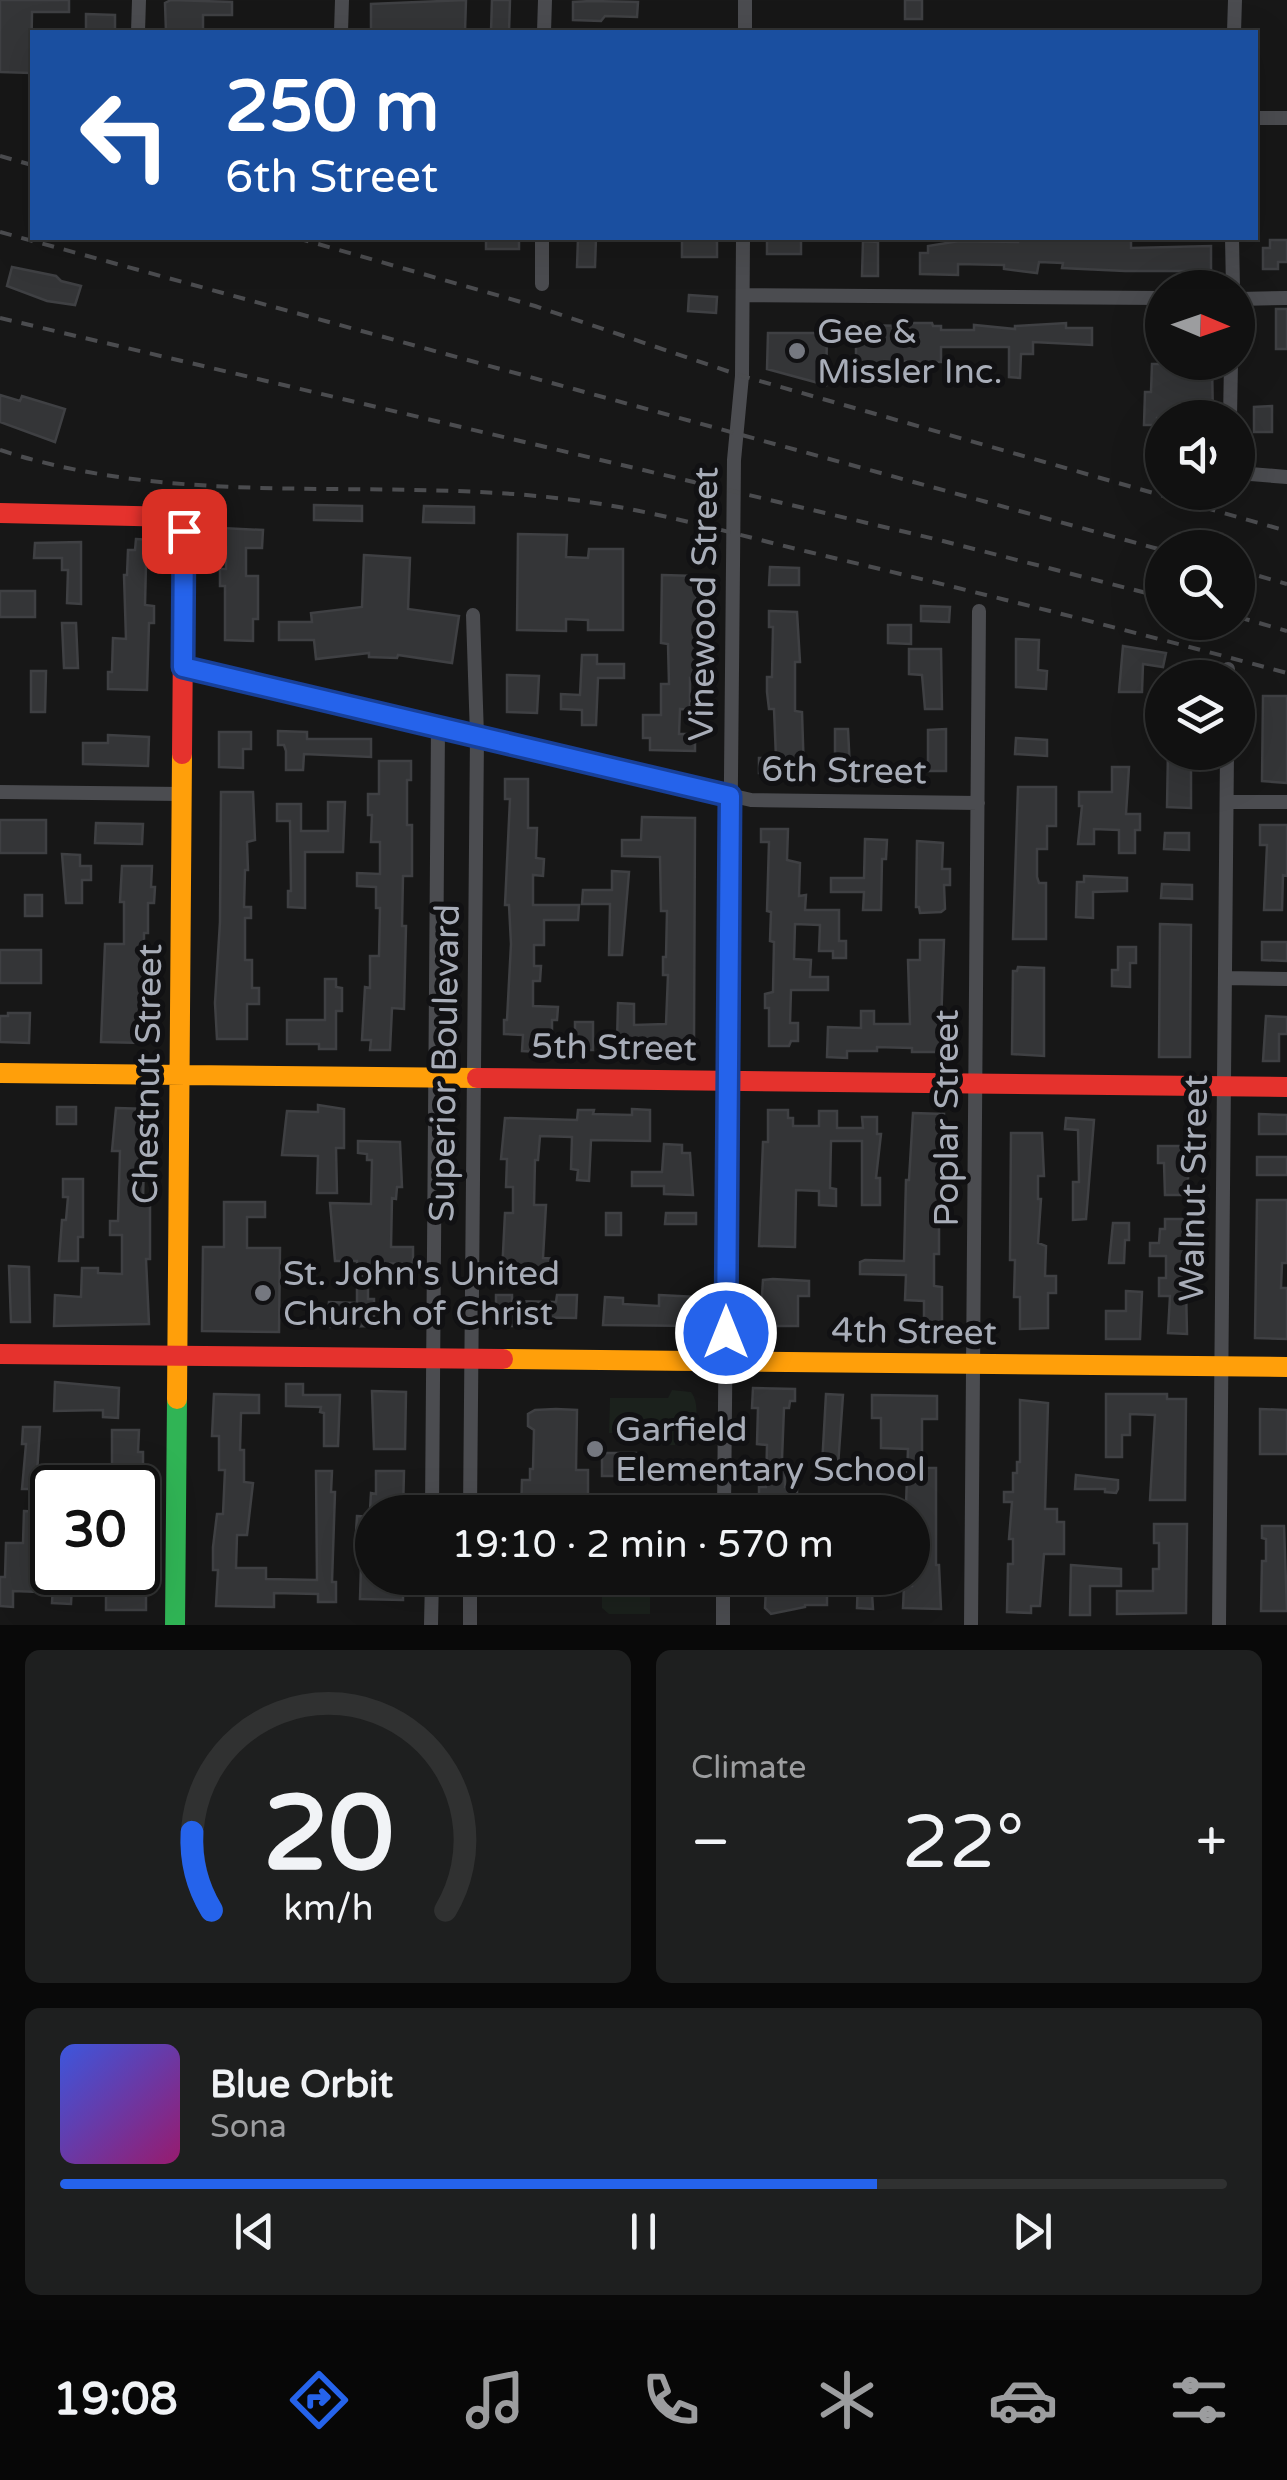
<!DOCTYPE html>
<html lang="en">
<head>
<meta charset="utf-8">
<style>
  body { margin:0; font-family:"Varela Round",sans-serif; background:#1e1f1f; color:#f1f3f6; height:100vh; display:flex; flex-direction:column; font-size:38px; white-space:nowrap }
  * { box-sizing:border-box; margin:0 }
  p { font-size:32px; color:#9c9d9f }
  .icon { flex:none; width:55px; height:55px; fill:none; stroke:currentColor; stroke-width:2; stroke-linecap:round; stroke-linejoin:round }
  .map { position:relative; height:1625px; overflow:hidden }
  .drawer { display:flex; flex-direction:column; gap:25px; padding:25px; background:#090909; flex:1 }
  .drawer>* { flex:none }
  .top-card { position:absolute; left:30px; top:30px; width:1228px; height:210px; border-radius:0px; box-shadow:0 10px 40px #0002,0 0 0 2px #303131; background:#1a4fa0; color:#fff; overflow:hidden }
  .needle { width:65px; rotate:92deg }
  .fabs { position:absolute; left:1145px; top:270px; display:grid; gap:20px }
  .fabs a { display:grid; place-items:center; width:110px; height:110px; border-radius:50%; background:#111; box-shadow:0 10px 40px #0002,0 0 0 2px #303131; font-size:50px }
  .speed { position:absolute; left:30px; top:1465px; display:flex; gap:20px; font-size:50px; font-weight:700; text-align:center }
  .speed>* { display:grid; place-content:center; width:130px; height:130px; border-radius:50%; background:#111; box-shadow:0 10px 40px #0002,0 0 0 2px #303131; line-height:1 }
  .speed .limit { border:5px solid #111; border-radius:15px; background:#fff; color:#111 }
  .pin { position:absolute; display:grid; place-items:center; width:85px; height:85px; color:#fff; margin:-42px; border-radius:20px; box-shadow:0 5px 15px #0006 }
  .me { position:absolute; width:110px; margin:-55px; rotate:0deg; stroke-linejoin:round; filter:drop-shadow(0 0 8px #0008) }
  .turn { display:flex; align-items:center; gap:35px; height:210px; padding:0 30px; font-size:45px }
  .turn .icon { width:130px; height:130px; stroke-width:2.5 }
  .turn b { display:block; font-size:70px; line-height:85px }
  .big { font-size:75px; font-weight:600; line-height:1.1 }
  .drawer .card { flex:1; display:flex; flex-direction:column; justify-content:center; gap:15px; min-width:0; padding:0 35px; border-radius:15px; background:#1e1f1f }
  .drawer .dial { align-items:center; gap:0 }
  .dial svg { height:260px; overflow:visible; fill:none; stroke:#303131; stroke-width:7; stroke-linecap:round; text-anchor:middle }
  .dial text { fill:#f1f3f6; stroke:none }
  .song { display:flex; align-items:center; gap:30px }
  .cover { width:120px; height:120px; border-radius:15px; background:linear-gradient(135deg,hsl(230 70% 55%),hsl(320 70% 35%)) }
  .played { height:10px; border-radius:5px; background:linear-gradient(90deg,#2563eb 70%,#303131 70%) }
  .keys { display:flex; justify-content:space-around; direction:ltr }
  .heat { display:flex; justify-content:space-between; align-items:center; font-size:55px; direction:ltr }
  .drawer .tiles { flex:1; display:grid; gap:25px; grid-template-columns:1fr 1fr }
  .card:last-child { grid-column:span 2 }
  .trip { position:absolute; left:355px; top:1495px; width:575px; height:100px; border-radius:50px; background:#111; box-shadow:0 10px 40px #0002,0 0 0 2px #303131; font-weight:600; line-height:100px; text-align:center }
  .tabs { display:flex; height:160px; justify-content:space-around; align-items:center; background:#070707; color:#9c9d9f }
  .tabs .icon { width:70px; height:70px }
  .tabs .selected { color:#2563eb }
  .tabs b { font-size:45px; color:#f1f3f6 }
  .map>svg:first-child { display:block }
  .green { fill:#1b211c }
  .building { fill:#343537; stroke:#3f4043; stroke-width:2.5 }
  .lines { fill:none; stroke-linecap:round; stroke-linejoin:round }
  .street { stroke:#4b4c50; stroke-width:14 }
  .fast { stroke:#30b455; stroke-width:20 }
  .slow { stroke:#ff9f0a; stroke-width:20 }
  .jam { stroke:#e5322d; stroke-width:20 }
  .rail { stroke:#4b4c4f; stroke-width:4; stroke-dasharray:12 10; stroke-linecap:butt }
  .route-casing { stroke:#184099; stroke-width:25 }
  .route { stroke:#2563eb; stroke-width:18 }
  .poi-dot { fill:#757880; stroke:#111113; stroke-width:4 }
  .labels { text-anchor:middle; stroke-width:10; stroke-linejoin:round; paint-order:stroke }
  .poi-label { font-size:35px; fill:#a8adb8; stroke:#111113; text-anchor:start }
  .street-label { font-size:35px; fill:#a8adb8; stroke:#111113 }
</style>
</head>
<body>
<div class="map">
<svg width="1287" height="1625" viewBox="0 0 1287 1625">
  <rect width="100%" height="100%" fill="#171717"/>
  <!-- green -->
  <path class="green" d="M672,1390l19,2c8,10 7,31 -1,41l-14,1 -1,11h-19l-1,-11 -46,-1 1,-35h58z
    M602,1578h48v36h-41l-7,-6z"/>
  <!-- building -->
  <path class="building" d="M0,0h69v12h-37l-1,61 -31,-1z
    M171,0l61,2v13h-29v17h-37l-1,-29z
    M466,0l-1,32h-94v-28z
    M492,0h18l-1,32h-18z
    M905,0h17v19h-17z
    M591,1l47,1 -1,15 -32,-1 -4,5 -28,-1v-18z
    M86,14l29,1v16h-29z
    M486,238h33v11h-33z
    M578,238h18l-1,29h-18z
    M767,238h34v16h-34z
    M1018,238h113v10l80,-2v25h-86l-63,-3 1,-5 -24,-1 -2,11 -33,-4v-4l-46,-1v11l-38,-1v-21h8v-7l31,-5 59,1z
    M682,239h31l4,3v15h-35z
    M1270,240h17v22h-9v7h-15v-21h7z
    M863,241l15,1v34h-16z
    M12,267l44,9 5,5 20,5 -6,19 -28,-4 -40,-15z
    M689,295l28,2 -1,16 -28,-2z
    M1276,309h11v40h-11z
    M910,323h22l1,3h8v4h33v-5l41,4v-3l51,-3v5h26v17l-59,-3v12h-12l-1,24 -11,-1v-30h-68v15l-57,-1v5h-28v-41l54,1z
    M768,333h59l-1,52 -59,-16z
    M1152,364h60l1,54h-56v7h-13l1,-33h6z
    M0,395l20,6 2,-5 43,13 -10,33 -55,-20z
    M1272,406v26h-18v-25z
    M314,505l48,1v15l-48,-1z
    M424,506l50,1v16l-51,-1z
    M221,528l42,2 -1,18h-16v28h12v43h-5v22l-28,-1v-54h-5v-17h6v-22l-6,-1z
    M518,534l49,1 -1,22 22,1 1,-9h34v81h-35v-10l-22,-1v12l-49,-1z
    M136,539l15,1v8h5v16h-10l-1,41 9,1v17h-5l-2,67 -39,-1v-17h4l1,-34 13,1 -2,-64h3l1,-25h7z
    M81,542v62l-14,-1 1,-33h-6v-12h-28l1,-15z
    M364,555l46,3 -2,51 51,7 -7,47 -54,-8 -1,3 -28,-1v-4l-53,6 -2,-19h-35v-18h33l-1,-9 51,-6z
    M770,567l29,1v17h-30z
    M662,575l34,1 2,103 -8,-1v32l-10,-1 -1,25h16v17l-45,-1v-12h-7v-23h18v-31h8l-1,-40 -7,-1z
    M0,591h35v26h-35z
    M921,606l29,1 -1,15 -28,-1z
    M769,611l28,1 3,50h-5v49l7,1 2,62 -45,-1v-15h17l-2,-49h-5l-2,-17v-15h5l1,-50h-4z
    M62,623h14l2,45h-14z
    M888,625h23v19l-23,-1z
    M1016,639l23,1 -1,30 9,1 -1,18 -30,-2z
    M1123,646l43,7 -3,14 -20,-3 -1,28h-23z
    M909,649h32l1,60h-17l-3,-34 -13,-1z
    M582,655h15v9h27v14h-26l-2,47h-14v-15l-21,-1v-15l19,1z
    M31,671h15l-1,41h-14z
    M507,675l32,1 -2,37 -30,-1z
    M1263,696h24v87l-25,-2z
    M835,729h13l2,41 -15,-1z
    M946,729v42h-18v-41z
    M278,731l29,1v7h64v18l-67,-3 -1,16h-17v-19l-2,-6h-6z
    M219,732h32v17h-8v19l-24,-1z
    M108,735l41,2 -1,29 -65,-2v-21h25z
    M1016,738l31,2v16l-32,-2z
    M1168,752h23v56l-24,-1z
    M379,761h32v19h-4v45h5v51h-9l-1,50h4l-2,83 -12,-1 -2,42h-20l1,-10h-9l3,-53 5,1v-32h9l1,-48h-4v-21l-19,-1v-13l23,1v-32h-9l1,-27h-4v-21h11z
    M1112,767h17l-3,47h14v16h-5v23h-16v-23l-25,-1v15h-16l4,-38h-3v-14h33z
    M505,779h23v49h9l-1,30 8,1 -1,17 -10,-1v30h46l-1,15h-34v25h-10v21h7l-1,15h-7v25l25,1 -1,13h-5v18h-12l-1,14 -17,-1 1,-16 -19,-1v-14h3l4,-76 -2,-39h-4l5,-106h-5z
    M1018,787h38v39h-9v23h-10v28l2,6h7v56h-33z
    M221,792h32l2,48 -8,2 1,28h-3l-1,37h7v11h-6v42h7v28h7v16h-12v35h-30l-2,-36 5,-81z
    M328,802h17l-2,50h-38v56l-17,-1v-16h3l-1,-70h-13v-17h24v27h27z
    M642,817l53,1 -1,225 -77,-1 1,-39 16,1v21l32,-1 2,-49h-5v-18h3l1,-46h-6l-1,-54 -38,-1v-16h19z
    M0,820h46v33h-46z
    M96,823l47,1 -1,20 -47,-1z
    M1260,825h27v51l-4,-1 -1,35h-18l3,-65h-7z
    M761,829h27l-1,31 13,3 -1,33 7,-1 -1,15h34v31h7v17h-13v-7h-14l1,-26 -25,-1 -1,35 17,1 -1,17h18v13h-37l-1,33h8v18h-7l-2,5h-20v-38h-4v-14l8,-2 1,-50 -4,-1 1,-29 -4,-1 2,-69h-8z
    M1165,833h24v17l-25,-1z
    M865,839l22,1 -1,19h-4l-1,51h-18l1,-18h-33v-14h33z
    M917,841l26,2 -1,26h8v16h-6l1,24 -4,3 -21,1 -1,-6h-3z
    M62,854l18,1v11h11v14h-9v23h-16z
    M122,866h30l-1,21h4l-1,16h-6v30h-4v110l-43,-1 4,-98h19v-42h-4z
    M612,871l17,1 -7,83h-13l1,-51h-28l1,-14h29z
    M1084,876l43,2v13l-34,1v26l-17,-1 1,-35h7z
    M1162,884l30,1v14l-31,-1z
    M25,895h17v21h-17z
    M1160,924l31,1 -1,132h-31z
    M920,940h24l-4,112h-28v-4l-35,-1v4h-30v7l-20,-1 1,-30 33,1v-17h13v13h36l-2,-64h12z
    M1262,942h25v19l-25,-1z
    M1118,947h18v16h-6v24l-18,-1v-16h6z
    M0,950h41v33h-41z
    M1018,967l26,1v88l-32,-2 1,-83h4z
    M325,979h11v8l6,1v23h-6v38h-17v-5h-32v-24h38z
    M8,1013h22l-1,30 -29,-1v-26h8z
    M1266,1016l21,1v17h-8v27h-16z
    M575,1022h18v28h-18z
    M318,1105l26,4v39h-8l1,45h-20l1,-37 -36,-1 5,-44 31,1z
    M57,1107h19v17h-19z
    M116,1108l34,1v46h-6l-1,46h7v58h-4l3,65 -95,2 1,-31 26,2 1,-29h16v5l24,1v-39h-12v-14h8l2,-70h-8z
    M632,1109l18,1v31l-59,-1 -2,41 -12,-1 1,-10 -7,-1 1,-32 -32,-1 -2,24h-3l-1,45h12l-3,53 16,1v15l-57,-1 3,-60h8v-26h-7l1,-28h-6l4,-41 72,2 1,-10h16l-1,4 39,1z
    M768,1110h20v8h5v8h26v-15h18v17h26l-1,-11h15v17h4l-5,44h4v27h-18v-64h-31l-1,47 6,1v17l-17,-1v-14l-23,-1 -1,57 -36,-1 4,-104h5z
    M913,1113l31,1 -1,14h-4v126h-5v32l8,1v45h-18v-31l-19,-1 1,-25 -46,-1v-12l5,-2 39,1 2,-81h3z
    M1259,1114l28,1v19h-28z
    M1066,1118l28,2 -8,99 -13,1v-38h6l-1,-52 -13,-1z
    M1011,1133h31l2,43h-6v23h3l-3,44 8,3 -1,30h11v17h-8v35l-28,1v-32h-6l1,-37h-5z
    M358,1141l42,1 2,45h-5l-1,12 -4,-1 -1,49h22v17l-34,-1v6h-11v30h6v27l-47,1 2,-25 28,1v-42h-22l-5,-58 41,1 1,-44h-5v-6l-9,-1z
    M664,1144l18,1v8h8l3,42 -29,-1v-8h-32v-14h30z
    M1158,1146h32l-3,49h-22l-1,-32h-6z
    M1257,1157h30v18h-30z
    M63,1179h20v58h-5v24h-19l3,-41h4l2,-23h-5z
    M1257,1200h30v63h-5l-1,25h6v51l-32,-1z
    M224,1202h41v15h-18v31h33l-1,84 -77,-1 1,-84h21z
    M606,1213h15v22h-15z
    M666,1213h30v11h-31z
    M1165,1219h27l-1,21h-6l2,94 -19,-1 2,-37h-11v-18h7v-22h-16v-13h9l1,-14h5z
    M1113,1223h16v17h-4l-1,23h-15z
    M9,1266l20,1 1,55h-19z
    M773,1279l36,2v15h-11v30h-38l3,-46z
    M1126,1291l16,1 -2,47h-34v-28h20z
    M496,1295h16v6l44,1 1,-7h20l-1,23 -64,-1v9h-16z
    M659,1295l38,2v29l-94,-1 2,-28 18,1v6l36,2z
    M55,1382l64,6 -1,30 -15,-1v-7l-49,1z
    M286,1384h17v11h37l-2,51h-14v-33l-4,-1 1,-5 -35,-1z
    M753,1388l42,1v12h-5l-1,7h-5l-2,51 3,1v27l12,1v18l-38,-4v-15h7l1,-42 -10,-1 1,-36h-6z
    M372,1391l34,1 -1,57h-31z
    M214,1394l45,1v18h-18l-1,37h4v32l9,1 -6,52h-10l-1,33h30v11l51,1 -1,-109h16l-1,21h4l-3,90h4v20h-18v-8l-44,-1v14l-58,-1 2,-36h-5v-23l4,-33h6l2,-44h-6v-34h-7z
    M826,1394l17,1 -5,71h-16z
    M1106,1394h61v5h19l-1,101h-35l5,-85 -25,-1v21h-8v22h-16z
    M872,1395l65,1v23h-15v49h14v97h3l2,44 -38,-1 1,-22h8v-78l-6,-3 2,-56 -27,-1v-30h-9z
    M1020,1400l28,3 -3,106h12v13h7v32h-20l-4,52h-9v7l-24,-1 1,-48h5v-25h-4l3,-37h-8v-10h9v-19h4v-11h3z
    M556,1409l21,1 -1,60h12v42h-67l1,-32h8v-11h3l1,-39 -6,-4v-12l7,-4z
    M1260,1409l27,1v44h-27z
    M23,1427h17l-4,62h-14l4,-45h-4z
    M112,1430h27l-1,22h5v16h-31z
    M602,1453h34v23h-34z
    M376,1471h28l-1,41 -33,-2 1,-17 5,1z
    M1076,1475l42,5v9l-2,4 -11,-1v-3h-30z
    M24,1511l16,1 -1,80 -26,-1v16l-13,-1v-29h5l1,-34h17z
    M357,1516l15,1v65h31v18l-43,-1 2,-66h-6z
    M1154,1524h33l-1,89 -69,1v-23h36v-22h6v-26h-5z
    M1262,1526h22l3,85h-26l1,-50h4v-22l-4,-1z
    M1071,1565l50,4v17h-31v29h-20z
    M526,1578h49v13h-42l-7,-5z
    M797,1578h16l-1,10 15,1v16h-22v2l-34,7 -6,-6 1,-20h31z
    M858,1578h13l2,31 -16,-1z
    M53,1585h19l-1,19 -19,-1z
    M106,1586h40v24h-40z"/>
  <g class="lines">
    <!-- street -->
    <path class="street" d="M138,32l1,-32
      M341,32l1,-32
      M544,32l1,-32
      M745,32v-32
      M1234,32l1,-32
      M1255,118h32
      M1232,238l1,50
      M542,284v-46
      M743,295l419,3
      M1238,299l49,-1
      M1230,418l1,-56
      M1238,473l49,4
      M183,667l568,133 227,3
      M1228,678v-9
      M0,792l182,2
      M1227,802h60
      M1225,978l62,1
      M432,1512l6,-785
      M470,1512l7,-776 -4,-121
      M724,1512l10,-1052 8,-84 1,-138
      M431,1625l1,-47
      M470,1625v-47
      M723,1625v-47
      M971,1625l8,-1014
      M1219,1625l8,-873"/>
    <!-- fast -->
    <path class="fast" d="M175,1625l2,-226"/>
    <!-- slow -->
    <path class="slow" d="M0,1073l477,5
      M503,1359l784,8
      M177,1399l5,-645"/>
    <!-- jam -->
    <path class="jam" d="M0,513l178,4 6,9 -2,228
      M477,1078l810,9
      M0,1354l503,5"/>
    <!-- rail -->
    <path class="rail" d="M0,156l32,9
      M0,232l1162,318
      M297,238l238,68 207,70 545,155
      M0,318l935,221 227,58
      M0,450c184,60 376,26 565,49 82,9 164,34 244,53 160,38 319,78 478,121
      M1238,570l49,14
      M1238,617l49,14"/>
  </g>
  <g class="lines">
    <!-- route casing -->
    <g class="route-casing">
      <path id="route" d="M184,531l-1,136 547,129 -4,537"/>
    </g>
    <!-- route -->
    <use href="#route" class="route"/>
  </g>
  <!-- markers -->
  <g class="poi-dot">
    <circle cx="797" cy="351" r="10"/>
    <circle cx="263" cy="1293" r="10"/>
    <circle cx="595" cy="1449" r="10"/>
  </g>
  <g class="labels">
    <!-- poi labels -->
    <g class="poi-label">
      <text x="817" y="343">Gee &amp;<tspan x="817" dy="40">Missler Inc.</tspan></text>
      <text x="283" y="1285">St. John's United<tspan x="283" dy="40">Church of Christ</tspan></text>
      <text x="615" y="1441">Garfield<tspan x="615" dy="40">Elementary School</tspan></text>
    </g>
    <!-- street labels -->
    <g class="street-label">
      <text transform="translate(703 604) rotate(-89)" y="12">Vinewood Street</text>
      <text transform="translate(844 770) rotate(1)" y="12">6th Street</text>
      <text transform="translate(614 1047) rotate(1)" y="12">5th Street</text>
      <text transform="translate(444 1063) rotate(-89)" y="12">Superior Boulevard</text>
      <text transform="translate(147 1074) rotate(-89)" y="12">Chestnut Street</text>
      <text transform="translate(946 1118) rotate(-90)" y="12">Poplar Street</text>
      <text transform="translate(1193 1188) rotate(-89)" y="12">Walnut Street</text>
      <text transform="translate(914 1331) rotate(1)" y="12">4th Street</text>
    </g>
  </g>
</svg>
<div class="fabs">
<a><svg class="needle" viewBox="-14 -14 28 28"><path d="M0-13l5 13h-10z" fill="#e53935"/><path d="M0 13l5-13h-10z" fill="#9c9d9f"/></svg></a>
<a><svg class="icon" aria-label="sound" viewBox="0 0 24 24"><path d="M4 9h4l5-4v14l-5-4H4zM17 9q2 3 0 6"/></svg></a>
<a><svg class="icon" aria-label="search" viewBox="0 0 24 24"><circle cx="10" cy="10" r="6"/><path d="M15 15l6 6"/></svg></a>
<a><svg class="icon" aria-label="layers" viewBox="0 0 24 24"><path d="M12 4l9 5-9 5-9-5zM3 14l9 5 9-5"/></svg></a>
</div>
<div class="speed"><div class="limit">30</div></div>
<div class="pin" style="left:184px;top:531px;background:#d93025"><svg class="icon" aria-label="arrive" viewBox="0 0 24 24"><path d="M6 21V4h12l-3 4 3 4H6"/></svg></div>
<svg class="me" style="left:726px;top:1333px" viewBox="-20 -20 40 40"><circle r="17" fill="#2563eb" stroke="#fff" stroke-width="3"/><path d="M0-11L8 9 0 5-8 9z" fill="#fff"/></svg>
<div class="trip">19:10 · 2 min · 570 m</div>
<div class="top-card">
<div class="turn"><svg class="icon" aria-label="left" viewBox="0 0 24 24"><path d="M17 20v-9H6M10 6l-5 5 5 5"/></svg><div><b>250 m</b>6th Street</div></div>
</div>
</div>
<section class="drawer">
<div class="tiles">
<div class="card dial"><svg viewBox="0 0 100 80">
<path d="M14 69A42 42 0 1 1 86 69"/>
<path d="M14 69A42 42 0 0 1 8 45" stroke="#2563eb"/>
<text x="50" y="56" font-size="32" font-weight="700">20</text>
<text x="50" y="72" font-size="11">km/h</text>
</svg></div>
<div class="card"><p>Climate</p>
<div class="heat"><a>−</a><b class="big">22°</b><a>+</a></div>
</div>
<div class="card">
<div class="song"><i class="cover"></i><div><b>Blue Orbit</b><p>Sona</p></div></div>
<div class="played"></div>
<div class="keys"><svg class="icon" aria-label="previous" viewBox="0 0 24 24"><path d="M18 5L8 12l10 7zM5 5v14"/></svg><svg class="icon" aria-label="pause" viewBox="0 0 24 24"><path d="M8 5v14M16 5v14"/></svg><svg class="icon" aria-label="next" viewBox="0 0 24 24"><path d="M6 5l10 7-10 7zM19 5v14"/></svg></div>
</div>
</div>
</section>
<nav class="tabs">
<b>19:08</b>
<svg class="icon selected" aria-label="directions" viewBox="0 0 24 24"><path d="M12 3l9 9-9 9-9-9zM9 14v-3h6M13 9l2 2-2 2"/></svg>
<svg class="icon" aria-label="music" viewBox="0 0 24 24"><path d="M9 18V5l10-2v13"/><circle cx="6" cy="18" r="3"/><circle cx="16" cy="16" r="3"/></svg>
<svg class="icon" aria-label="phone" viewBox="0 0 24 24"><path d="M5 4h4l2 5-3 2q2 4 5 5l2-3 5 2v4C11 20 4 13 5 4z"/></svg>
<svg class="icon" aria-label="climate" viewBox="0 0 24 24"><path d="M12 3v18M4 7l16 10M4 17L20 7"/></svg>
<svg class="icon" aria-label="car" viewBox="0 0 24 24"><path d="M5 17H2v-5l4-1 3-4h7l3 4 3 1v5h-3M9 17h6M6 11h13"/><circle cx="7" cy="17" r="2"/><circle cx="17" cy="17" r="2"/></svg>
<svg class="icon" aria-label="filters" viewBox="0 0 24 24"><path d="M4 7h16M4 17h16"/><circle cx="9" cy="7" r="2"/><circle cx="15" cy="17" r="2"/></svg>
</nav>
</body>
</html>
